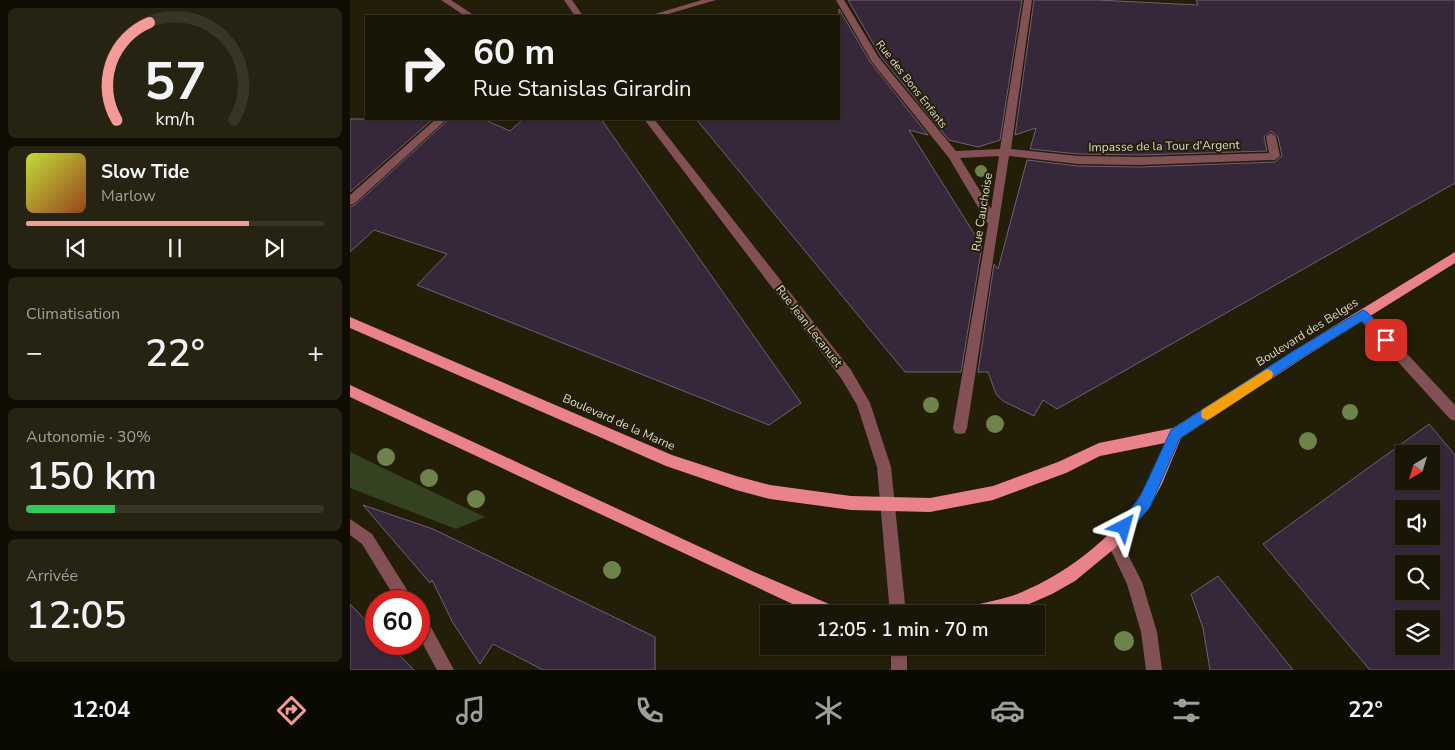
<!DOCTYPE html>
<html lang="fr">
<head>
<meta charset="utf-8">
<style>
  body { margin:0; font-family:"Nunito Sans",sans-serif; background:#272313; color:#f1f3f6; height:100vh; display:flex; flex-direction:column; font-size:19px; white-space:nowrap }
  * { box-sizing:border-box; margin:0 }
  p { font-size:16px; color:#9f9f9a }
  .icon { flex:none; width:28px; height:28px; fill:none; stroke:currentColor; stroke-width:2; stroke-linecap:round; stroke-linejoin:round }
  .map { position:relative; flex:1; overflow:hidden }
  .drawer { display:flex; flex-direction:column; gap:8px; padding:8px; background:#0e0c03; width:350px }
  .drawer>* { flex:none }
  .guide { position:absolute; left:15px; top:15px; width:475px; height:105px; border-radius:0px; box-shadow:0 1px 4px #0004,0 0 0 1px #383527; background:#1a1605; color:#f1f3f6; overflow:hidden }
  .needle { width:32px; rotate:218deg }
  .buttons { position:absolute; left:1045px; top:445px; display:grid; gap:10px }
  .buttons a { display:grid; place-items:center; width:45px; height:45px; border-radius:0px; background:#1a1605; box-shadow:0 1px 4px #0004,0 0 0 1px #383527; font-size:25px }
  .speed { position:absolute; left:15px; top:590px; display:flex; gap:10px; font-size:25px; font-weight:700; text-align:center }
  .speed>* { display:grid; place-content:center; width:65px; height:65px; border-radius:50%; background:#1a1605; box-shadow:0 1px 4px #0004,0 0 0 1px #383527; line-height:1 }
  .speed .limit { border:8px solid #d22; background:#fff; color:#111 }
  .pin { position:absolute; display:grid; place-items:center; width:42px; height:42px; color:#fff; margin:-21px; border-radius:10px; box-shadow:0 2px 8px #0006 }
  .me { position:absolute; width:55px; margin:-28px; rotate:39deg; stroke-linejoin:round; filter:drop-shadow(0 0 4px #0008) }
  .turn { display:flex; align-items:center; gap:18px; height:105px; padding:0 25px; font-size:22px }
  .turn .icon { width:65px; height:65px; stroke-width:2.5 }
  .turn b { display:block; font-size:35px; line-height:42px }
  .big { font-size:38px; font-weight:600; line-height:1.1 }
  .drawer .card { flex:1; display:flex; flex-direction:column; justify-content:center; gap:8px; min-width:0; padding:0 18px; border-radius:8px; background:#272313 }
  .drawer .dial { align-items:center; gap:0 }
  .dial svg { height:130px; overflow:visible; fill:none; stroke:#383527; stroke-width:7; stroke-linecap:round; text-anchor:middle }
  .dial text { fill:#f1f3f6; stroke:none }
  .song { display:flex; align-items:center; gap:15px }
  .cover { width:60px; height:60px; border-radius:8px; background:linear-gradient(135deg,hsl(70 70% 55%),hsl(20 70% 35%)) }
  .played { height:5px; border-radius:2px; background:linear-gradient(90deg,#f59b97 75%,#383527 75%) }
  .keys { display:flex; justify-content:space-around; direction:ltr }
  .heat { display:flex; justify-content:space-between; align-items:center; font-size:28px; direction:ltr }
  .charge { height:8px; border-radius:4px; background:linear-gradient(90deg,#34c759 30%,#383527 0) }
  .trip { position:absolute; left:410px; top:605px; width:285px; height:50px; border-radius:0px; background:#1a1605; box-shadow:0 1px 4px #0004,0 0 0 1px #383527; font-weight:600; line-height:50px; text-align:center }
  .dock { display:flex; height:80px; justify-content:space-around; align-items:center; background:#0a0902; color:#9f9f9a }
  .dock .icon { width:35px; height:35px }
  .dock .active { color:#f59b97 }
  .dock b { font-size:22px; color:#f1f3f6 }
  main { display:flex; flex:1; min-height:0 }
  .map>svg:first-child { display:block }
  .green { fill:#334321 }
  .building { fill:#36273a; stroke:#706075; fill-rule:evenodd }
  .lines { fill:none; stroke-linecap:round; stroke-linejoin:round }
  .pedestrian { fill:#835155; fill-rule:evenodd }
  .minor { fill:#835155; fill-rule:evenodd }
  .tertiary { fill:#835155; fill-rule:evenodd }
  .primary { fill:#e9828b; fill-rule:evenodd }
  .tree { fill:#6e834a }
  .route { fill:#1a73e8; stroke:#114b97 }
  .slow { fill:#f59e0b }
  .labels { text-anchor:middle; stroke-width:4; stroke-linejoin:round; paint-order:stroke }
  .far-street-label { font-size:11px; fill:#dedbcd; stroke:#231e07 }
  .street-label { font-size:12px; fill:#dedbcd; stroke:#231e07 }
</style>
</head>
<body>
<main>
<section class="drawer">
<div class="card dial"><svg viewBox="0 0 100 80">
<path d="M14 69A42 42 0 1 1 86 69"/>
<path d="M14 69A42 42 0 0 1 34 9" stroke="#f59b97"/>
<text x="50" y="56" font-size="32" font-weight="700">57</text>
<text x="50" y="72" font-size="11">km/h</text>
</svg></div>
<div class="card">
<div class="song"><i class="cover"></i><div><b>Slow Tide</b><p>Marlow</p></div></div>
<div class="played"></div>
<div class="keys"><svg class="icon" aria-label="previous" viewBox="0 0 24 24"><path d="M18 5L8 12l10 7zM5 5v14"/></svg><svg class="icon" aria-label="pause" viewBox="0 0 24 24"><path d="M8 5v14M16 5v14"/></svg><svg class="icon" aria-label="next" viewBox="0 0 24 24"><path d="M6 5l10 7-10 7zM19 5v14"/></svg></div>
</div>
<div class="card"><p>Climatisation</p>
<div class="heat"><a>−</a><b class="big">22°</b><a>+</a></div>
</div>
<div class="card"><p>Autonomie · 30%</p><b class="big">150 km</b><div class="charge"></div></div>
<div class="card"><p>Arrivée</p><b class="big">12:05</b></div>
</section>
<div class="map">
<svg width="1105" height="670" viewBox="0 0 1105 670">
  <rect width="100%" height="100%" fill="#231e07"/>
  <!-- green -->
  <path class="green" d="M0,452l135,65 -29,12 -106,-41z"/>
  <!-- building -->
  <path class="building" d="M498,0h174l-22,140 -22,7 -29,-7 -68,-83z
    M684,0h63l101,5 -2,-5h259v183l-398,226 -14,-9 -9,16 -31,-15 -7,-7 -8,-22h-10l16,-108 4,5 29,-109 51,6 62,1 135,-5 7,-6 -4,-19 -7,-6 -7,6 3,14 -127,4 -62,-1 -48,-5 6,-21 -21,7z
    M489,9l32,54 57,72 -19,-5 73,116 -21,126h-56l-209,-253h143z
    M0,119h83l-83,73z
    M99,119h34l27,12 13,-12h78l200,284 -32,22 -352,-140 30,-31 -73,-24 -24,22v-45l5,-2z
    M1079,424l26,31v215h-85l-107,-126zM1054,454h27v27h-27zM1054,509h27v27h-27zM1054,564h27v27h-27zM1054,619h27v27h-27z
    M13,505l70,24 222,108v33h-112l-50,-26 -13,20 -27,-41 -21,-43 -2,3z
    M868,576l75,94h-83l-7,-42 -12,-34z
    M0,604l26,27v13h13l25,26h-64z"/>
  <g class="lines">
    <!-- pedestrian -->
    <path class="pedestrian" d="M486,0h8l35,58 77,93 44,-2 24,-149h8l-21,149 67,7 62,1 129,-4 -3,-16 5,-4 5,4 4,19 -5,4 -135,5 -62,-1 -69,-8 -42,272 -2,5 -5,1 -5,-1 -2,-5 35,-204 -39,-66 -77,-96zM649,156l-8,53 -31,-51z"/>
    <!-- minor -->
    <path class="minor" d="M91,0h10l24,16h-10z
      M352,0h14l-55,16h-13z
      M86,119h11l-93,85 -4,1v-10z
      M763,533l5,2 24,47 15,50 5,38h-16l-5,-38 -14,-48 -21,-44 2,-5z"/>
    <!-- tertiary -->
    <path class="tertiary" d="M214,0h8l11,16h-8z
      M294,119h10l197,251 19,33 21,64 15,147h-16l-13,-147 -20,-62 -16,-27z
      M1013,310l4,1 88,94v16l-5,-2 -91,-100 -2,-4 2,-4z
      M0,519l22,15 42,67h-17l-35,-57 -12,-9z
      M69,614l6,2 29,54h-17l-18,-33z
      M541,646h16v24h-16z"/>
    <!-- primary -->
    <path class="primary" d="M1105,252v11l-152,95 -122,80 -19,46 -13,24 -34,40 -40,33 -23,13 -46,20h-41l2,-6c18,-7 37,-8 55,-16 47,-20 95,-57 121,-101 9,-15 16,-32 22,-48l-65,13 -34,17 -73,27 -63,12 -79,-2 -81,-11 -34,-9 -70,-24 -316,-138v-11l322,138 64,21 34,9 81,11 79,2 63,-12 65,-24 41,-19 74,-15 122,-78z
      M0,385l402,186 77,33 16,4 2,6h-33l-464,-217z"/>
  </g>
  <!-- trees -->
  <g class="tree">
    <circle cx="631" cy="171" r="6"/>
    <circle cx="581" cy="405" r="8"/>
    <circle cx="1000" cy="412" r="8"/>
    <circle cx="645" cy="424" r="9"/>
    <circle cx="958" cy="441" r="9"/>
    <circle cx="36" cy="457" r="9"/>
    <circle cx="79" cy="478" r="9"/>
    <circle cx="126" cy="499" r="9"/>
    <circle cx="262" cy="570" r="9"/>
    <circle cx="774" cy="641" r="10"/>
  </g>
  <!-- route -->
  <path class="route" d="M1013,310l4,2 23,24 2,4 -2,3h-8l-20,-22 -59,36 -123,81 -30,69 -21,25 -5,2 -5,-2 -2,-5 2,-4 21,-26 31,-67 124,-80z"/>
  <!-- slow -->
  <path class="slow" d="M917,369l5,2 1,3 -1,4 -61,40 -4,2 -5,-2 -1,-4 1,-4z"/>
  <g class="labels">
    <!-- far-street labels -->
    <g class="far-street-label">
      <text transform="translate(562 84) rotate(52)" y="4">Rue des Bons Enfants</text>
    </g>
    <!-- street labels -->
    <g class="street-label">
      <text transform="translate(814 146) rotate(-1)" y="4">Impasse de la Tour d'Argent</text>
      <text transform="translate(632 212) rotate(-81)" y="4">Rue Cauchoise</text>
      <text transform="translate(459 326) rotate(52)" y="4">Rue Jean Lecanuet</text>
      <text transform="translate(957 332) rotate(-32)" y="4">Boulevard des Belges</text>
      <text transform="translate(269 422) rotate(24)" y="4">Boulevard de la Marne</text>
    </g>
  </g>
</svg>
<div class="buttons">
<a><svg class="needle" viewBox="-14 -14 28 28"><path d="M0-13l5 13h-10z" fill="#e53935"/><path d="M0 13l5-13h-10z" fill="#9f9f9a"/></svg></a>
<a><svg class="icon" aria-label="sound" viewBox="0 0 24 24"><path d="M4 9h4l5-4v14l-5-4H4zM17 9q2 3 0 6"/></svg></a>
<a><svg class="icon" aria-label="search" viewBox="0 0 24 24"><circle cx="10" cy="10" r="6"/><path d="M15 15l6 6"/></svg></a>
<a><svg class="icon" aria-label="layers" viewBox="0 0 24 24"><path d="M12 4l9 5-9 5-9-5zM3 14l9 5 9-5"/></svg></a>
</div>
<div class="speed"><div class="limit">60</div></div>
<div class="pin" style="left:1036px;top:340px;background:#d93025"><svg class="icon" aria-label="arrive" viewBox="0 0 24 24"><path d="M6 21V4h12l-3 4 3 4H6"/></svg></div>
<svg class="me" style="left:774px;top:527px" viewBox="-20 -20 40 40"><path d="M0-17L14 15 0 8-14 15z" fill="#1a73e8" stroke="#fff" stroke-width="4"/></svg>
<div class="trip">12:05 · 1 min · 70 m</div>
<div class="guide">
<div class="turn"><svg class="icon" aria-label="right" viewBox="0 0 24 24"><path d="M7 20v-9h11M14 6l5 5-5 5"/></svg><div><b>60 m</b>Rue Stanislas Girardin</div></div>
</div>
</div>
</main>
<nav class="dock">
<b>12:04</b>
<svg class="icon active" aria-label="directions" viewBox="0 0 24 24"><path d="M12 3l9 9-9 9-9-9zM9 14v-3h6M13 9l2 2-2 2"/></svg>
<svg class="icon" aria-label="music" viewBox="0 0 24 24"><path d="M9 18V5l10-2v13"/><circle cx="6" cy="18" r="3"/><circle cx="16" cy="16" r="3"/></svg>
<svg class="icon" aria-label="phone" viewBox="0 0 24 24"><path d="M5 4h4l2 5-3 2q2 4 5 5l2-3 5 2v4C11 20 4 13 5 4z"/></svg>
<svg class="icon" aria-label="climate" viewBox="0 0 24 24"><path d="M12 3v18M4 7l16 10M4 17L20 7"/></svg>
<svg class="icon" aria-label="car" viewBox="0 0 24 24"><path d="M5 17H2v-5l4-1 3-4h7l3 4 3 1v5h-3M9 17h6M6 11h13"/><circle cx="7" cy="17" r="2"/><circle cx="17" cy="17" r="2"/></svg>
<svg class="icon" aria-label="filters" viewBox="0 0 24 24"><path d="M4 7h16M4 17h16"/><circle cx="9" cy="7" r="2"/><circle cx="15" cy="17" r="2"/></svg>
<b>22°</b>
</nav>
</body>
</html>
